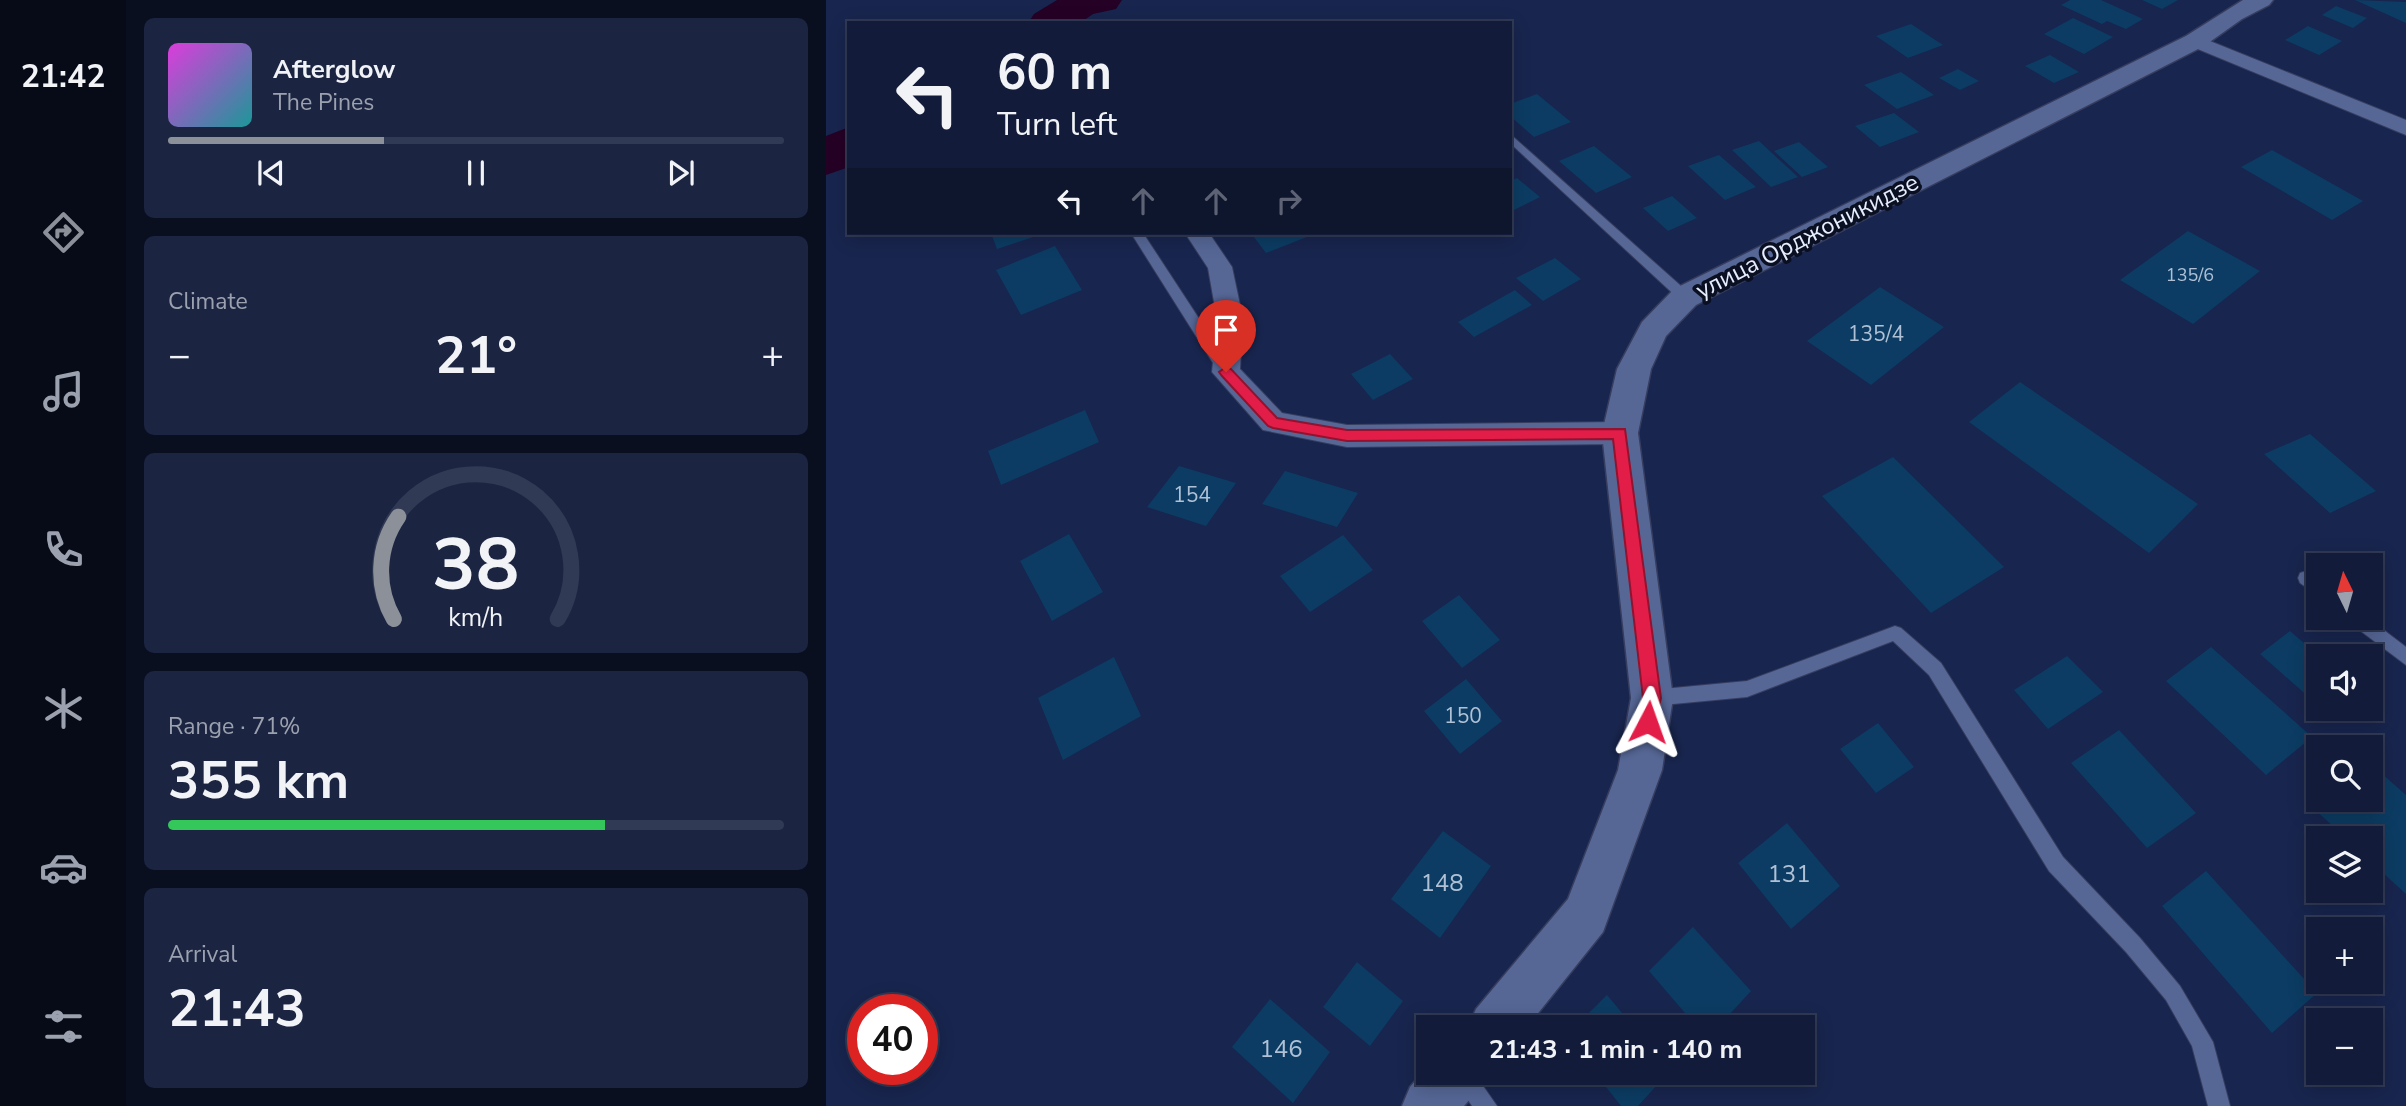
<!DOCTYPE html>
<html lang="en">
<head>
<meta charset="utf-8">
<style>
  body { margin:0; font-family:"Nunito Sans",sans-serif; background:#1b2542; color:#f1f3f6; height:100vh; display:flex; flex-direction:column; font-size:26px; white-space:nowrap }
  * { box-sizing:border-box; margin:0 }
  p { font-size:23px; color:#9ca1af }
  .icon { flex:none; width:38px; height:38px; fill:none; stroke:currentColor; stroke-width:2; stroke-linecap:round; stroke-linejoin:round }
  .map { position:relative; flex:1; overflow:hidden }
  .drawer { display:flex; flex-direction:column; gap:18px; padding:18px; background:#0a0f20; width:700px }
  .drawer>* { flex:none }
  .banner { position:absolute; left:21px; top:21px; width:665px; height:214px; border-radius:0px; box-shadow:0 4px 18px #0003,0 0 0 2px #313a54; background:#121c3a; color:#f1f3f6; overflow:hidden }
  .needle { width:46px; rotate:355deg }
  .tools { position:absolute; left:1480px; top:553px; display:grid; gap:14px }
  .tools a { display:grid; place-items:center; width:77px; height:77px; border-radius:0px; background:#121c3a; box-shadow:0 4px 18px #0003,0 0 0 2px #313a54; font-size:35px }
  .speed { position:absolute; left:21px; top:994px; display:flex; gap:14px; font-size:35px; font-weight:700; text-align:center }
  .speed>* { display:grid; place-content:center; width:91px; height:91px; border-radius:50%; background:#121c3a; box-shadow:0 4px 18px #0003,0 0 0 2px #313a54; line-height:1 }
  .speed .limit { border:10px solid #d22; background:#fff; color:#111 }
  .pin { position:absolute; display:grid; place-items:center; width:60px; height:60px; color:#fff; margin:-72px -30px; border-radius:50% 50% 50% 0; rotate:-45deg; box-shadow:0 0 7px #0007 }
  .pin .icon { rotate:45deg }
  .me { position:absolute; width:77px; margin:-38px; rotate:4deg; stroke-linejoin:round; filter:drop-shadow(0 0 5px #0008) }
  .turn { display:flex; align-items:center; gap:24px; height:147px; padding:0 35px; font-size:32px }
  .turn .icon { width:91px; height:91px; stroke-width:2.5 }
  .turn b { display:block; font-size:49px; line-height:60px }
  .lanes { display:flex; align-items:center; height:66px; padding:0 35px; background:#0003; justify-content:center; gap:35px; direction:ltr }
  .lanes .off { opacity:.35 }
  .big { font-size:52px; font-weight:700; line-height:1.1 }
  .drawer .widget { flex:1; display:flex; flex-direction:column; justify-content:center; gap:10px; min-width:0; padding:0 24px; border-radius:10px; background:#1b2542 }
  .drawer .dial { align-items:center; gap:0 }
  .dial svg { height:182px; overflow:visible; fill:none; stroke:#313a54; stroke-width:7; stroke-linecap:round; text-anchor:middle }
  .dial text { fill:#f1f3f6; stroke:none }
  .song { display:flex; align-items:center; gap:21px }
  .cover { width:84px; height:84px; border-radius:10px; background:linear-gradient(135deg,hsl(300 70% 55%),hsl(180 70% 35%)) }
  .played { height:7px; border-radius:4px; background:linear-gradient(90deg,#8c9099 35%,#313a54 35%) }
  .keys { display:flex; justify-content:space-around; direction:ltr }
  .heat { display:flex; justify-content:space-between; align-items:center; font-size:38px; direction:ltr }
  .charge { height:10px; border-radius:5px; background:linear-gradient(90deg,#34c759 71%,#313a54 0) }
  .trip { position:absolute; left:590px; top:1015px; width:399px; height:70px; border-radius:0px; background:#121c3a; box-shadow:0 4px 18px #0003,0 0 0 2px #313a54; font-weight:700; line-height:70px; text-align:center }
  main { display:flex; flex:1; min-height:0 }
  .tab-bar { display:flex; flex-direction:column; width:126px; justify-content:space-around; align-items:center; background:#070b17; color:#9ca1af }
  .tab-bar .icon { width:49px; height:49px }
  .tab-bar .current { color:#8c9099 }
  .tab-bar b { font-size:32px; color:#f1f3f6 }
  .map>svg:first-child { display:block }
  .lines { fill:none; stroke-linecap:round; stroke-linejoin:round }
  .river { fill:#250126; fill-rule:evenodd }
  .building { fill:#0c3c63 }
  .service-casing { stroke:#363d5f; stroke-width:2 }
  .minor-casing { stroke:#363d5f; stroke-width:2 }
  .tertiary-casing { stroke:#363d5f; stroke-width:3 }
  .service { fill:#566796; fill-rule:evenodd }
  .minor { fill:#566796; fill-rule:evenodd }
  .tertiary { fill:#566796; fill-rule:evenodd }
  .route { fill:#e11d48; stroke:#92132f; stroke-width:2 }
  .labels { text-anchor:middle; stroke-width:7; stroke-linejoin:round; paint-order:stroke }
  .far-number-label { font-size:18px; fill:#b0c1d6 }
  .number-label { font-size:21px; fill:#b0c1d6 }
  .street-label { font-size:24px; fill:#e6edfd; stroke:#0a1022 }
  .near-number-label { font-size:24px; fill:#b0c1d6 }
</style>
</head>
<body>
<main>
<nav class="tab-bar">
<b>21:42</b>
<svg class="icon current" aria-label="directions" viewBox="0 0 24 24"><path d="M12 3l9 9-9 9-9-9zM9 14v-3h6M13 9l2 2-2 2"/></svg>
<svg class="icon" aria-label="music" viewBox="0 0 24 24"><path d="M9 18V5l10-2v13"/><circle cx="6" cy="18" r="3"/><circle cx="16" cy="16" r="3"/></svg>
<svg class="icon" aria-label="phone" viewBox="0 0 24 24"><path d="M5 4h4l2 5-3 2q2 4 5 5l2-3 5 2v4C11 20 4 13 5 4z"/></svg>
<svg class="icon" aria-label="climate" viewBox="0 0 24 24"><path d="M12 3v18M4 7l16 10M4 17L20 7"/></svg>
<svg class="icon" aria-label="car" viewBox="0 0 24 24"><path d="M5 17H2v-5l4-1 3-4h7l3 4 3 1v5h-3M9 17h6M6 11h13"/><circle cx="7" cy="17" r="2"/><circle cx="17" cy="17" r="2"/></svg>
<svg class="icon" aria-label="filters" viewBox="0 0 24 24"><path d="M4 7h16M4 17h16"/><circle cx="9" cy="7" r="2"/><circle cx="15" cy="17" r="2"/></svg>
</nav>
<section class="drawer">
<div class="widget">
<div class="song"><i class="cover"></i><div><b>Afterglow</b><p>The Pines</p></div></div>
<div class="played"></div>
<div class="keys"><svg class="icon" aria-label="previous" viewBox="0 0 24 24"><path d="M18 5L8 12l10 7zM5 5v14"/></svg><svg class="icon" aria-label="pause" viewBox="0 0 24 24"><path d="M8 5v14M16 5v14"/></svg><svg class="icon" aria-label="next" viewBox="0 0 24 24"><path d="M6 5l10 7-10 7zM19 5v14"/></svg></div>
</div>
<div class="widget"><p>Climate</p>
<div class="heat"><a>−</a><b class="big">21°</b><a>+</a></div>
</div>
<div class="widget dial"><svg viewBox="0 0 100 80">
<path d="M14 69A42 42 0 1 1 86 69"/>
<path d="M14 69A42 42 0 0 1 16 24" stroke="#8c9099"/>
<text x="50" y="56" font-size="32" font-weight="700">38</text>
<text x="50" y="72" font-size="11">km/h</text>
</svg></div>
<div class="widget"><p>Range · 71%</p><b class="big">355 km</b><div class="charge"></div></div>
<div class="widget"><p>Arrival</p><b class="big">21:43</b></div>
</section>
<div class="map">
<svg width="1580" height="1106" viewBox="0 0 1580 1106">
  <rect width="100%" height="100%" fill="#18254e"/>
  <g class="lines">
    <!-- river -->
    <path class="river" d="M231,0h65l-6,9 -23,5 -13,9h-52l6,-9z
      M23,127v40l-23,8v-39z"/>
  </g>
  <!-- building -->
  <path class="building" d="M1244,0h31l42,19 -17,10 -19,-8 -5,3 -41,-19z
    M1316,0h36l-16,9z
    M1529,0l51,2v21z
    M1510,6l31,12 -14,10 -31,-13z
    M1247,18l40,19 -29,17 -40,-20z
    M1085,24l32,21 -35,13 -32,-22z
    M1482,26l34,15 -23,14 -34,-15z
    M1224,55l29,17 -25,11 -29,-17z
    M1132,69l21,12 -19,9 -21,-12z
    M1075,72l33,23 -37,14 -33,-24z
    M711,94l34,28 -37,15 -24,-21v-12z
    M1068,113l25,19 -39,15 -25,-21z
    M933,141l39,36 -27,10 -39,-37z
    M973,142l29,25 -26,10 -28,-26z
    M768,146l38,31 -36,16 -37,-32z
    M1446,150l91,51 -31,19 -91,-53z
    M893,155l37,32 -31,13 -37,-34z
    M691,178l23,19 -30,15v-31z
    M846,196l25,22 -29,13 -25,-23z
    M1362,231l72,40 -67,53 -73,-44z
    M165,233h54l-48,16z
    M425,233h66l-51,20z
    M229,246l27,44 -61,25 -25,-45z
    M729,258l26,21 -38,22 -27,-23z
    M1054,287l64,40 -73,58 -64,-44z
    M689,290l17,15 -58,32 -16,-15z
    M564,354l23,25 -40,21 -22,-26z
    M1194,382l178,122 -49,49 -180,-131z
    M259,410l14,32 -98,43 -13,-34z
    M1484,434l66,57 -46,22 -66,-59z
    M1067,457l111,110 -73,46 -109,-117z
    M353,466l57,17 -30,43 -59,-19z
    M459,471l73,22 -21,34 -75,-23z
    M243,534l34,58 -51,29 -32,-60z
    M517,535l30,35 -63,42 -30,-36z
    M633,595l41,45 -38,28 -40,-47z
    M1464,631l29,25v50l-59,-52z
    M1385,647l101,90 -46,38 -100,-94z
    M1241,656l36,36 -55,37 -34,-39z
    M288,657l27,59 -78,44 -25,-62z
    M640,679l36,42 -42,33 -36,-43z
    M1052,723l36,44 -38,26 -36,-44z
    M1293,730l77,83 -49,35 -76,-85z
    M1545,764l35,31v99l-35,-32v-24h-25l-33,-30 9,-8h49z
    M961,823l53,63 -49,43 -53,-66z
    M617,831l48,35 -51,72 -49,-39z
    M1380,871l111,122 -45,40 -110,-127z
    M867,927l58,64 -33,36h-21l-48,-56z
    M531,962l46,39 -33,45 -47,-39z
    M781,995l27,32h-59z
    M444,999l60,53 -37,51 -61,-56z
    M769,1073h73l-30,33h-17z"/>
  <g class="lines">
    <!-- service casing -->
    <g class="service-casing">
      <path id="service" d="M684,134l180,160v6h-10l-170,-157z
        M305,233h12l87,133 2,4 -2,4h-10z
        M1480,571l13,8v17l-19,-13 -2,-5 2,-5z
        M1522,618h20l38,29v18l-56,-42z
        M1069,626l6,2 40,35 122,194 77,81 40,48 33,56 17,64h-22l-16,-60 -26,-46 -40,-48 -77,-81 -120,-196 -36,-34 -146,56 -95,9 -6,-2 -3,-6 3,-6 6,-2 95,-9z
        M624,1073h24l23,33h-25z"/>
    </g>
    <!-- minor casing -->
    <g class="minor-casing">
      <path id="minor" d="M1369,35l211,85v15l-218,-90 -3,-4 3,-4z
        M359,233h24l23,34 11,52 -3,50 42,44 65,12 273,-3 10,3 4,8 -4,8 -10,3 -273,3 -84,-17 -51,-58 5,-53 -9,-51z"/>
    </g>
    <!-- tertiary casing -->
    <g class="tertiary-casing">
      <path id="tertiary" d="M1417,0h30l-4,5 -27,14 -38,27 -508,259 -30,31 -15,33 -13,64 35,265 -11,72 -59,162 -76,95h-59l8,-18 92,-110 50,-129 13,-72 -29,-265 15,-64 25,-47 32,-33 512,-253z
        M602,1066v7h56l-8,19 -12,14h-62l8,-19z"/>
    </g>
    <!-- service -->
    <use href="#service" class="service"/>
    <!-- minor -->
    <use href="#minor" class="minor"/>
    <!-- tertiary -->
    <use href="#tertiary" class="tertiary"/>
  </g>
  <!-- route -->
  <path class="route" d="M400,367l5,2 46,49 70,12 278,-1 36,269 -7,30 -6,3 -6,-3 -3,-6 4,-24 -30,-259 -266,2 -74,-13 -5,-2 -46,-50 -3,-4z"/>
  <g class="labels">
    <!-- far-number labels -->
    <g class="far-number-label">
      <text x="1364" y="281">135/6</text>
    </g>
    <!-- number labels -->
    <g class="number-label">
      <text x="1050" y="341">135/4</text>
      <text x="366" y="502">154</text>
      <text x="637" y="723">150</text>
    </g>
    <!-- street labels -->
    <g class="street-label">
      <text transform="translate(981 236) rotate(-27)" y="8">улица Орджоникидзе</text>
    </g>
    <!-- near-number labels -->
    <g class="near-number-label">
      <text x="963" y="882">131</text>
      <text x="616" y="891">148</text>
      <text x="455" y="1057">146</text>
    </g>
  </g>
</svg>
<div class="tools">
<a><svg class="needle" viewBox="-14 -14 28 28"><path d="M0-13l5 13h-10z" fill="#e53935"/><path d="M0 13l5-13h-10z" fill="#9ca1af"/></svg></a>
<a><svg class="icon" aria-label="sound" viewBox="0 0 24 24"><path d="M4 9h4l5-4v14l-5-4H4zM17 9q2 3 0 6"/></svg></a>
<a><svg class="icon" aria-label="search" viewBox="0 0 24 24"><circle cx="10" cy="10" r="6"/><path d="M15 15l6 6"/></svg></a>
<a><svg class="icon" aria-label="layers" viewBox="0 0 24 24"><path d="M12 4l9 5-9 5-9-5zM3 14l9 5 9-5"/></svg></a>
<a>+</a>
<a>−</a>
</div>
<div class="speed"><div class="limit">40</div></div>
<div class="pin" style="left:400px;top:372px;background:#d93025"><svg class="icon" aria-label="arrive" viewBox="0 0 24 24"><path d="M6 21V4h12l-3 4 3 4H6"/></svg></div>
<svg class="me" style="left:822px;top:722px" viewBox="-20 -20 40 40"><path d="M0-17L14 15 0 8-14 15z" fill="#e11d48" stroke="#fff" stroke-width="4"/></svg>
<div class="trip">21:43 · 1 min · 140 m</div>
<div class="banner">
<div class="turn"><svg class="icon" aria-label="left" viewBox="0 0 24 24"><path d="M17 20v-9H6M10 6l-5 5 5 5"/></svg><div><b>60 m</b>Turn left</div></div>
<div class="lanes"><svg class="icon" aria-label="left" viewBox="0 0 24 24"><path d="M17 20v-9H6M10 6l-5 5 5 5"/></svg><svg class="icon off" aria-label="ahead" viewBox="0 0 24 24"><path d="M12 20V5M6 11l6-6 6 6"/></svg><svg class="icon off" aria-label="ahead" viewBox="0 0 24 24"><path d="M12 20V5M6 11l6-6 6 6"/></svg><svg class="icon off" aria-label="right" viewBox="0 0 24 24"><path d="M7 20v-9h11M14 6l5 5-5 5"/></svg></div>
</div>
</div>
</main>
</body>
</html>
